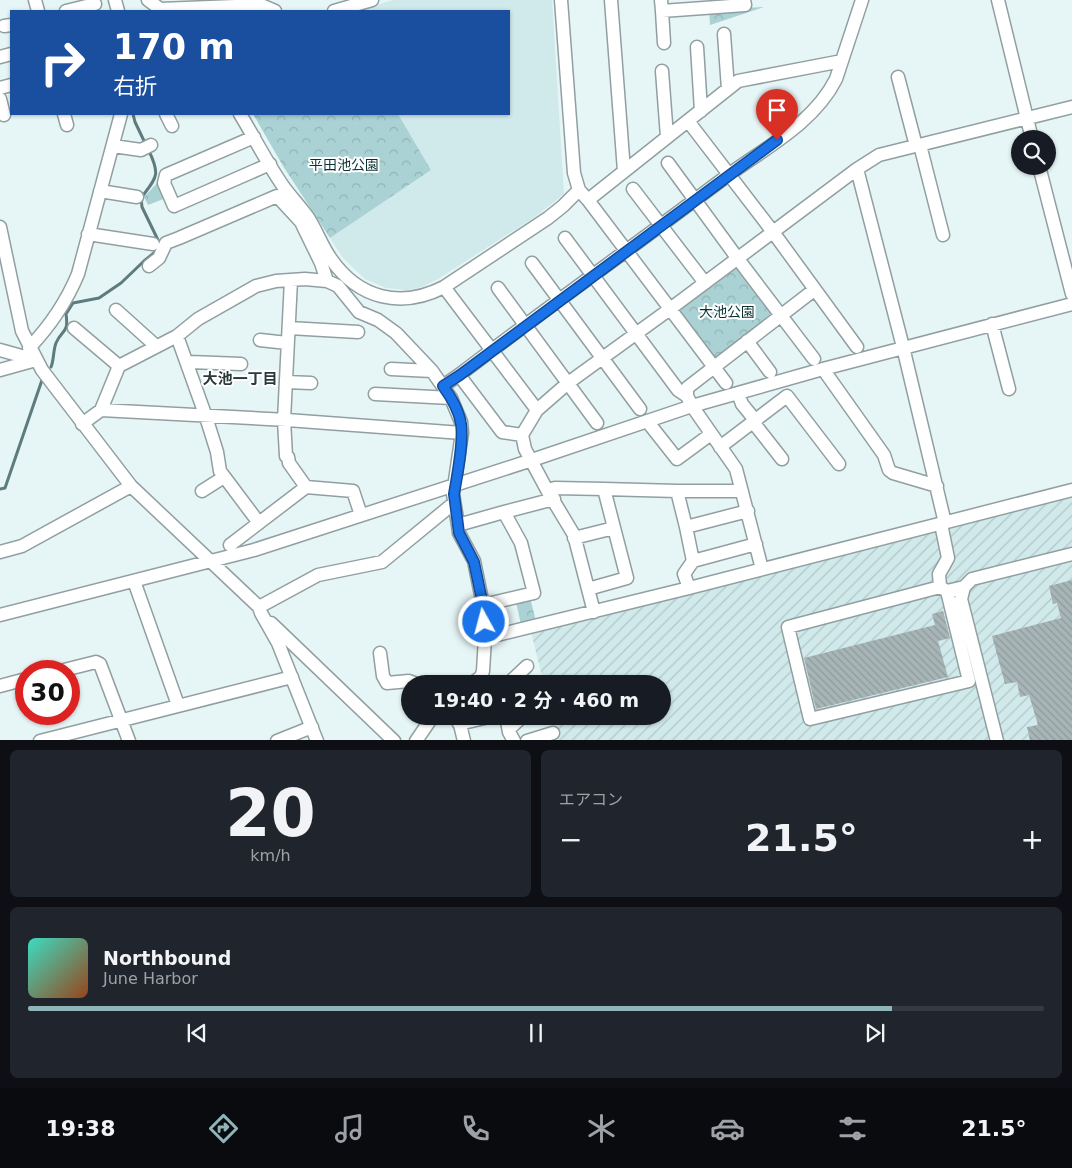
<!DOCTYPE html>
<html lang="ja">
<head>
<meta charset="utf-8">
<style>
  body { margin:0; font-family:"DejaVu Sans","Noto Sans JP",sans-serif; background:#20242c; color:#f1f3f6; height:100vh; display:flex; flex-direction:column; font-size:19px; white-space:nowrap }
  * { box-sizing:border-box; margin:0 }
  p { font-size:16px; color:#9ea1a6 }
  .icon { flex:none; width:28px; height:28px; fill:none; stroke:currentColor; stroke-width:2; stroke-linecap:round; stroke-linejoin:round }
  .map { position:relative; height:740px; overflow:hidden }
  .sheet { display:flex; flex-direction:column; gap:10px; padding:10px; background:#0d0f14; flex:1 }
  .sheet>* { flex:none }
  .hud { position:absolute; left:10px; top:10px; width:500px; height:105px; border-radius:0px; box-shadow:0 1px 4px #0004; background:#1a4fa0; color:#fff; overflow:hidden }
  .buttons { position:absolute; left:1011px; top:130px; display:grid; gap:10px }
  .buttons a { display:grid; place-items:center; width:45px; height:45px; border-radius:50%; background:#171b24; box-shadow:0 1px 4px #0004; font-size:25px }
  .speed { position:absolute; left:15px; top:660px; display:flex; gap:10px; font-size:25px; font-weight:700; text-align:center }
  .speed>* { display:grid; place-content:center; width:65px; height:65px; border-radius:50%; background:#171b24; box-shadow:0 1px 4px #0004; line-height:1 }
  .speed .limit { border:8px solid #d22; background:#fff; color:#111 }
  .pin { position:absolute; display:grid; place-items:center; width:42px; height:42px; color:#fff; margin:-51px -21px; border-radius:50% 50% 50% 0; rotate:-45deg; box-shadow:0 0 5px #0007 }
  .pin .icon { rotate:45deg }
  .me { position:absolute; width:55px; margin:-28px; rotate:353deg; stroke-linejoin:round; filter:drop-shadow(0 0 4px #0008) }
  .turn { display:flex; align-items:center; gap:18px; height:105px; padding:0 20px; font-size:22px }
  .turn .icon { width:65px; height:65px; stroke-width:2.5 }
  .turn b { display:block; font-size:35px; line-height:42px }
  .big { font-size:38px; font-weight:700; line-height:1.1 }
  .sheet .tile { flex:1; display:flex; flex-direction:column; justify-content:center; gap:8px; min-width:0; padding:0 18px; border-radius:8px; background:#20242c }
  .sheet .dial { align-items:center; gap:0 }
  .dial b { font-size:65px; line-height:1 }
  .song { display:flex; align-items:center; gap:15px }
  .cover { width:60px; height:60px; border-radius:8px; background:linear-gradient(135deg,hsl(170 70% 55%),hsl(20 70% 35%)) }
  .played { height:5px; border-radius:2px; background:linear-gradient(90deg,#91b4b9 85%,#363941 85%) }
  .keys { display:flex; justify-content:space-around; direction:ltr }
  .heat { display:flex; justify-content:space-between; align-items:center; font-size:28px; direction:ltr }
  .sheet .tiles { flex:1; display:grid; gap:10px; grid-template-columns:1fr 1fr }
  .tile:last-child { grid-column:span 2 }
  .trip { position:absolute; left:401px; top:675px; width:270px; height:50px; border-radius:25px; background:#171b24; box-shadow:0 1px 4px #0004; font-weight:700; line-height:50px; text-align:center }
  .tab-bar { display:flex; height:80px; justify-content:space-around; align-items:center; background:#090b0e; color:#9ea1a6 }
  .tab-bar .icon { width:35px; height:35px }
  .tab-bar .on { color:#91b4b9 }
  .tab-bar b { font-size:22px; color:#f1f3f6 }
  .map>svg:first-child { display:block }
  .built { fill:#d0e9eb }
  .industrial { fill:url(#industrial-furrows) }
  .forest { fill:url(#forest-crowns) }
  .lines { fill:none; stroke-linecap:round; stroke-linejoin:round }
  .stream { stroke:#5e7b7d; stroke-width:3 }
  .building { fill:url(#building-back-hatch) }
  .minor-casing { stroke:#919fa0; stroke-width:15 }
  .minor { stroke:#fff; stroke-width:12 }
  .route-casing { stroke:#114b97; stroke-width:12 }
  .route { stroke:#1a73e8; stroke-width:9 }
  .labels { text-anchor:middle; stroke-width:4; stroke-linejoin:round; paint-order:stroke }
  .park-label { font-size:14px; fill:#093235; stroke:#fff }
  .neighbourhood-label { font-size:15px; font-weight:bold; fill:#2d3939; stroke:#fff }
</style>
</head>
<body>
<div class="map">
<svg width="1072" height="741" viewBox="0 0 1072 741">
  <defs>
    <pattern id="industrial-furrows" width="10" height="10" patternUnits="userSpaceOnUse" patternTransform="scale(1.25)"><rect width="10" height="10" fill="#d0e9eb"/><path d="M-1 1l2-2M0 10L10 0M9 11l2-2" fill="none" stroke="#b2c7c9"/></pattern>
    <pattern id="forest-crowns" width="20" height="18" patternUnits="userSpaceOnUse" patternTransform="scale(1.25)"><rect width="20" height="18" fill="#aad1d4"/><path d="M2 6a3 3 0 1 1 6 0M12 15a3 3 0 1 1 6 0" fill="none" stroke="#92b3b6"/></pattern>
    <pattern id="building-back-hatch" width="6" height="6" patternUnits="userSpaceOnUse" patternTransform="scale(1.25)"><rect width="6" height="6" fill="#a7b5b6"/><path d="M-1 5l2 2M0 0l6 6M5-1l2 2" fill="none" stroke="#8f9b9c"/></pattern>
  </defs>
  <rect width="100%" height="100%" fill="#e6f5f6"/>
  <!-- built -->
  <path class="built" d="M393,0h159l12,194 -28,22 -98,63 -16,8 -15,3 -21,-2 -21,-9 -22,-21 -13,-20 101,-68 -33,-56h111v-103h-154z"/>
  <!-- industrial -->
  <path class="industrial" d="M1072,495v245h-514l-6,-24h110v-32h-118l-13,-52z"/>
  <!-- forest -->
  <path class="forest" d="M764,7l-54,18 -1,-15z
    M253,114h145l33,56 -101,68 -47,-72z
    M159,181l7,17 -18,7 -4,-8z
    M736,265l41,47 -62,51 -40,-52z
    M530,598l6,23 -15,4 -5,-23z"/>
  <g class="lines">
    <!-- stream -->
    <path class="stream" d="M133,114l2,8 11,23
      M149,151c12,25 7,27 -8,47l1,9 16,33 1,4
      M51,367c3,-7 2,-16 5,-24 6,-14 13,-9 10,-29l7,-11 26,-5 22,-15 23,-22 10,-8 2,-3
      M0,489l5,-1 37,-108"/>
  </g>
  <!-- building -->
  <path class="building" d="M1072,580v161h-42l-3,-14 11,-2 -9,-30 -9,2 -3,-15 -12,2 -13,-48 69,-18 -4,-15 -4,1 -4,-18z
    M943,611l7,27 -12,3 10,36 -132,32 -12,-51 131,-33 -3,-11z"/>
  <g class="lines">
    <!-- minor casing -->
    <g class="minor-casing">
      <path id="minor" d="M35,0l3,11
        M115,0l3,11
        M148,0l15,11
        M561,0l13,173 5,17 9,10 150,-119 104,-20
        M611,0l13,171
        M661,0l1,11 83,-6 -1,-5
        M998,0l34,139
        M160,9l101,-4 14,6
        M66,11l29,-7
        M334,11l38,-11
        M662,11l2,32
        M4,26l7,-1
        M724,34l4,55
        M697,47l4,64
        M0,57l11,-3
        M662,71l5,66
        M898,77l18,69
        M0,88l11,-3
        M0,99l4,16
        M64,114l3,11
        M166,114l6,12
        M240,114c14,23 27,49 43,72 7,10 16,19 24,30 9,13 14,29 24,43 28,40 70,50 113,28l104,-69 15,-12 16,-16
        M688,121l85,111 84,115
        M254,137l-88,38 -2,8 10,23 96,-42
        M920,145l23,90
        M113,146l28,4 10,-5
        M668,163l70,96 76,100
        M1039,166l33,128
        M857,169l46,178 42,176
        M633,189l72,94
        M100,191l37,6
        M588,200l138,183
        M307,218l-6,4 20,41 6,18
        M0,227l22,104 20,39 89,116 128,121 2,6 17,30 39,98
        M88,234l65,10
        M565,238l113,152 9,6
        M532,263l108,146
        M149,266l10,-8 7,-15 13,-5 98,-42 24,26
        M291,280l-7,140 2,36 2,1 1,6 17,24 47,4 8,24
        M444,287l93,123
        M498,288l99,135
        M116,310l40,36
        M992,324l17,65
        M74,328l45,38
        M289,328l69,4
        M177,336l29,81 11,35 3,19 39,52
        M260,340l27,3
        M747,341l23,31
        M29,348c21,-22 37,-45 49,-74l43,-160
        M0,350l36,10
        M187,363l3,-1 51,2
        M391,369l41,2
        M823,369l61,86 5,15 4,3 44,13
        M0,370l36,-10
        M459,375l43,57 20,3
        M286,382l25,1
        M443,386l16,-11c89,-68 179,-132 268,-199 38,-28 87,-53 109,-97l26,-79
        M738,393l4,11 13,16
        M375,394l76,4
        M101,410l186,10 175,13
        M647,421l30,38 34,-25
        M753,422l29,37
        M82,424l19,-14 18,-44 58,-30 21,-17 58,-33 20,-5 29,-2 22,2 11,5 21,26 19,8 18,13 36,38 19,27 10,24 1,11 -9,61 5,31 46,-13
        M720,447l67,-51 52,68
        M547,490l8,-2 49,1
        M202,491l22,-14
        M458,525l1,8 15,28 9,44
        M686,527l-9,-36h65
        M574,538l40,-10
        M230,545l76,-58
        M0,552l22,-6 109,-60
        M693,561l-7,-34 62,-16
        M762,569l-26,-100 -44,-63 -5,-10v-8l127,-98
        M134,581l44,124
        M940,587l-1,-13 9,-16 -7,-34
        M689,588l-5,-14 9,-13 63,-17
        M588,589l39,-11 -23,-89 73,2
        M947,591l22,90 -159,38 -22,-92 152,-40 7,4 17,-4
        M259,607l59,-32 64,-13 72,-59
        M594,612l-20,-77 -27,-45 -22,-41 -3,-14 15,-25 31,-27 102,-74 187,-140 22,-14 193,-48
        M0,615l254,-65 278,-90 160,-54 131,-37 249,-65
        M271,623l123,118
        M485,638l-2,-33 51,-12 -13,-50 -17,-31 50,-13
        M380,653l3,23 4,7 22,-2 8,3
        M60,671l36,-9 4,2 29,77
        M471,684l10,-7 2,-6 2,-33 204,-50 383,-98
        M508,684l19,-18
        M0,686l26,-7
        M458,716l6,25
        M506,716l3,16 5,9
        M459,724l34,-8
        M509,729l14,-13
        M40,741l252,-64
        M277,741l35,-14
        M416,741l17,-25
        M527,741l26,-8
        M997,741l-36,-142 3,-12 8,-8 100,-25"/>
    </g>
    <!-- minor -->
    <use href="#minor" class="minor"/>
  </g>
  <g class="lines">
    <!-- route casing -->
    <g class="route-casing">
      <path id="route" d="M484,622l-1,-17 -9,-43 -15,-29 -5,-39c3,-18 10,-52 7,-70 -2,-14 -10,-27 -18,-38l17,-11 317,-235"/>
    </g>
    <!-- route -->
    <use href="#route" class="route"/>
  </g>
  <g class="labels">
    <!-- park labels -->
    <g class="park-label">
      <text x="344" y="170">平田池公園</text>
      <text x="727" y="317">大池公園</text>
    </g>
    <!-- neighbourhood labels -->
    <g class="neighbourhood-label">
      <text x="240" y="384">大池一丁目</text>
    </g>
  </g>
</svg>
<div class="buttons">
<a><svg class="icon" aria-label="search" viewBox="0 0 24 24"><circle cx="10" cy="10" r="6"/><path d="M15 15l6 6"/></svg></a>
</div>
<div class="speed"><div class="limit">30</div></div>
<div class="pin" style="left:777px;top:140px;background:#d93025"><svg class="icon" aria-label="arrive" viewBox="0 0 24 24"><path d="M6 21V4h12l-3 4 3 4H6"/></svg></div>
<svg class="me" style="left:484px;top:622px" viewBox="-20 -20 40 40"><circle r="17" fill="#1a73e8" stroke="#fff" stroke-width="3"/><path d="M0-11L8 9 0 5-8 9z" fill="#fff"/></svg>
<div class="trip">19:40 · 2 分 · 460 m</div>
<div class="hud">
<div class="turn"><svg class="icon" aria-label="right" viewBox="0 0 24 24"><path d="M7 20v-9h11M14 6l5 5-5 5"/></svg><div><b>170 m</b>右折</div></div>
</div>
</div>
<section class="sheet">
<div class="tiles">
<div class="tile dial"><b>20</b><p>km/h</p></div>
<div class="tile"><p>エアコン</p>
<div class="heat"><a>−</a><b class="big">21.5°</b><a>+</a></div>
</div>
<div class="tile">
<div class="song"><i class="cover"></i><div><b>Northbound</b><p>June Harbor</p></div></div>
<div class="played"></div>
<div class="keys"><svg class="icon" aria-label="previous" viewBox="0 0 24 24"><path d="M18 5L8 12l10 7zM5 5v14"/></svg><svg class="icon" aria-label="pause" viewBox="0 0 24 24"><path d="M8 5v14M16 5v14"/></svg><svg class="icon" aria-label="next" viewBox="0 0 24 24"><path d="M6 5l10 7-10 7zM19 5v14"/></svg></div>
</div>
</div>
</section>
<nav class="tab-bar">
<b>19:38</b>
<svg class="icon on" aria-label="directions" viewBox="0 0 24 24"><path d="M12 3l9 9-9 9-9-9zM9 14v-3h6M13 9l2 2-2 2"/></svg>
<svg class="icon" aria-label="music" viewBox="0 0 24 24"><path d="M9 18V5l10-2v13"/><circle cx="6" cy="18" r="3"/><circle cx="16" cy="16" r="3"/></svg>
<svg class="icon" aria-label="phone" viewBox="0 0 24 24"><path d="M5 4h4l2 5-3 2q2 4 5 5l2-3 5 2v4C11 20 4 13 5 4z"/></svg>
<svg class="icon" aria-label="climate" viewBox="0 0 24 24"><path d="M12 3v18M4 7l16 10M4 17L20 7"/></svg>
<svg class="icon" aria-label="car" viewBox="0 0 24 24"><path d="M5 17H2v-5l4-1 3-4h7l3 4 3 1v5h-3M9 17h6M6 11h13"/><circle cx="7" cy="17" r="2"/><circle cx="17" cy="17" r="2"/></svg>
<svg class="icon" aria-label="filters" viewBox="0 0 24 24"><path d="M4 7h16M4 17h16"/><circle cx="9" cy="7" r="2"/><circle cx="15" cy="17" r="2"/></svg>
<b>21.5°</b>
</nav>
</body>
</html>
